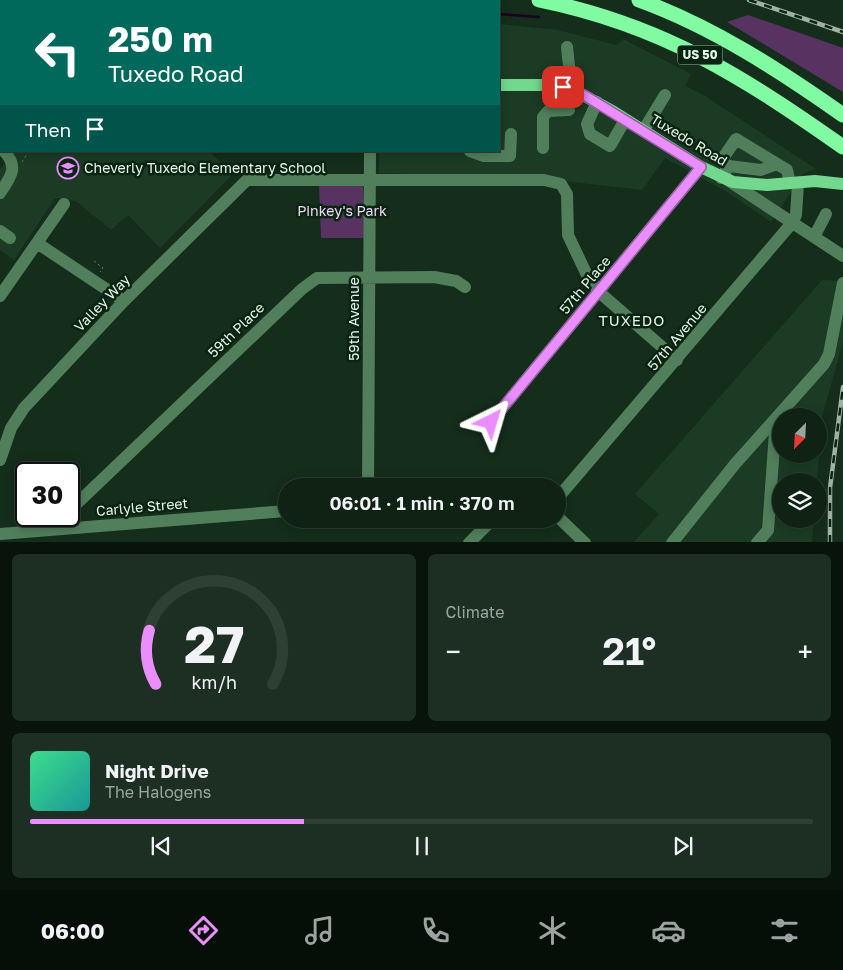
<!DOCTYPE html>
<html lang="en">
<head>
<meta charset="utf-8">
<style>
  body { margin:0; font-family:"Golos Text",sans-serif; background:#1d2f22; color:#f1f3f6; height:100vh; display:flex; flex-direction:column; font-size:19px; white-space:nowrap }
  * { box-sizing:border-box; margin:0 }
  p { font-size:16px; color:#9ba4a0 }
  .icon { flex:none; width:28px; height:28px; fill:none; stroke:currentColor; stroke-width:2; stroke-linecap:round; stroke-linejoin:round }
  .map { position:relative; height:542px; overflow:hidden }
  .sheet { display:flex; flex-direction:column; gap:12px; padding:12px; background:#08130b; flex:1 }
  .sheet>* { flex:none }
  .hud { position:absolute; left:0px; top:0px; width:500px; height:152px; box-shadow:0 2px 12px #0003,0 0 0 1px #2f3f34; background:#00695c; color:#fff; overflow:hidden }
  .needle { width:32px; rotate:204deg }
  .buttons { position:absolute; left:772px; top:408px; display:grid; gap:10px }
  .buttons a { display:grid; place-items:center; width:55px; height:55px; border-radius:50%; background:#0f2214; box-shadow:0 2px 12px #0003,0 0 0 1px #2f3f34; font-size:25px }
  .speed { position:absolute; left:15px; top:462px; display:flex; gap:10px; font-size:25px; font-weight:700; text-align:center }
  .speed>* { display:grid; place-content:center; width:65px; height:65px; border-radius:50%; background:#0f2214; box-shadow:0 2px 12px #0003,0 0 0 1px #2f3f34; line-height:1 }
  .speed .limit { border:2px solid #111; border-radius:8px; background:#fff; color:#111 }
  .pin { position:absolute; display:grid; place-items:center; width:42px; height:42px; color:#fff; margin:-21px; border-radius:10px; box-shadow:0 2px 8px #0006 }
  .me { position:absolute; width:55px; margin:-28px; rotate:40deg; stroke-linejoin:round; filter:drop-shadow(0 0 4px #0008) }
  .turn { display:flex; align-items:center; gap:18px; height:105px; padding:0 25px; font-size:22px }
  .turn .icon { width:65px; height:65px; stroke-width:2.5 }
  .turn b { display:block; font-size:35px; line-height:42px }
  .then { display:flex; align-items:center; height:48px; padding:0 25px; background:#0003; gap:10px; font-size:19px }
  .big { font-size:38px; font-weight:600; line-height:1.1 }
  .sheet .tile { flex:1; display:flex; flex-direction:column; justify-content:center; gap:8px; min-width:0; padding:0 18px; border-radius:8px; background:#1d2f22 }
  .sheet .dial { align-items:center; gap:0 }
  .dial svg { height:130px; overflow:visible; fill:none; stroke:#2f3f34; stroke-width:7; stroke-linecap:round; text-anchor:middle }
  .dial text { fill:#f1f3f6; stroke:none }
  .song { display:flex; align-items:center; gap:15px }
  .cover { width:60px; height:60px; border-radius:8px; background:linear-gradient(135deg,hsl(150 70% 55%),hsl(180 70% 35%)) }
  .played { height:5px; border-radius:2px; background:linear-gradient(90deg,#ea8dfd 35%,#2f3f34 35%) }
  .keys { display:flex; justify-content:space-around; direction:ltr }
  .heat { display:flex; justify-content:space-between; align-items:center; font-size:28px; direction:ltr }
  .sheet .tiles { flex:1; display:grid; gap:12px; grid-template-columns:1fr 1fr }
  .tile:last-child { grid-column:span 2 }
  .trip { position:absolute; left:278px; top:478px; width:288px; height:50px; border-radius:25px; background:#0f2214; box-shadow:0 2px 12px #0003,0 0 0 1px #2f3f34; font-weight:600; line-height:50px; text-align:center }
  .tab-bar { display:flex; height:80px; justify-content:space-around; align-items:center; background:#060e08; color:#9ba4a0 }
  .tab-bar .icon { width:35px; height:35px }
  .tab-bar .selected { color:#ea8dfd }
  .tab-bar b { font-size:22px; color:#f1f3f6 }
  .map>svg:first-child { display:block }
  .built { fill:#1b3b24; fill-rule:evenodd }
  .green { fill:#583260 }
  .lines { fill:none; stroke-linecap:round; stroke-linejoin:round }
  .stream { stroke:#1b0022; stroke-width:2.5 }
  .path { stroke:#5f7565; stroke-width:1; stroke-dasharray:2.5 2.5; stroke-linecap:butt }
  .minor { stroke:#517f5c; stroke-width:12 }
  .major { stroke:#73d88e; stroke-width:12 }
  .highway { stroke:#80fba2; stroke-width:15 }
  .rail-casing { stroke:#a0b2a4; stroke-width:4.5 }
  .rail { stroke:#0a2412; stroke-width:2.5; stroke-dasharray:8; stroke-linecap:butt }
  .route-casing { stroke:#985ca4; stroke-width:12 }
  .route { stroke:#ea8dfd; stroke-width:9 }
  .labels { text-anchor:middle; stroke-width:5; stroke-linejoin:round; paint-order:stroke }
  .shield { fill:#0a2412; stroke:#a4b6a8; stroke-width:1 }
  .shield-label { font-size:12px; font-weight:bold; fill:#e6f5e9 }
  .street-label { font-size:14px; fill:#e6f5e9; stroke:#0a2412 }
  .poi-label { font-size:14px; fill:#e6f5e9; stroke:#0a2412; text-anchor:start }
  .park-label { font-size:14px; fill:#f2d6f8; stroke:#0a2412 }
  .neighbourhood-label { font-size:15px; letter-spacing:1px; fill:#e6f5e9; stroke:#0a2412 }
</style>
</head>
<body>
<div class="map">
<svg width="843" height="543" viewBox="0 0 843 543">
  <rect width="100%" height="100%" fill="#142e1b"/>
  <!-- built -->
  <path class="built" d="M499,24l59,6 59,15 6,-6 68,35 -6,12 17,8 114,75 -12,4 -33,49 -44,-30 -62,-34 -23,32 -87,-10 -176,-7v-22h120z
    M12,151h197l24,23 -73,74 -32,-33 -17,15 -35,-29 -21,-3 -41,62 -14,-10v-81z
    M822,280l21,1v61l-21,75 -5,64h-36v38h33l-2,23 -179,1 26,-29 -24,-20zM781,416h38v38h-38z"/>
  <!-- green -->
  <path class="green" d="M748,15l95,33v44l-116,-70z
    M319,185h44l2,53h-44z"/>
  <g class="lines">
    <!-- stream -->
    <path class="stream" d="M342,0l14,1
      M499,14l40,3"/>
    <!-- path -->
    <path class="path" d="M22,162l5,-8
      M94,261l9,7 -3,4
      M69,486l5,-4 5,5"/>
    <!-- minor -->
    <path class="minor" d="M563,87l6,-21 -2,-19
      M597,102l-10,22 3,10 20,12 15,-26
      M643,131l22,-36
      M543,148v-31l5,-6 21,-1
      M470,151l14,5h26l1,-22
      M729,166l32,4 16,-6
      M721,178l8,-12 -8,-5 15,-22 51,31 3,13
      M726,179l117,77
      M0,193c11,-16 19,-26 4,-42
      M0,231l10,7
      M814,237l12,-23
      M37,243l87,58
      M0,296l64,-92
      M491,422l210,-255
      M0,460l11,-32 13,-20 100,-107 123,-121h297l17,4 6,10 1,41 19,40 12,17 78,68
      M368,486l2,-335
      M556,500l236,-277 4,-8 2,-32
      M69,511l233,-222 15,-11 117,-1 22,4 9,6
      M556,515l29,28
      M0,534l286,-23
      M469,543l24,-24
      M672,543l63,-79 89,-100 5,-10 14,-71
      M757,543l11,-13 8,-112"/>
    <!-- major -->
    <path class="major" d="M31,0v1
      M499,85h54l19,4 42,23 87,55 32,15 34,3 48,-4 28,3"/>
    <!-- highway -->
    <path class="highway" d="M539,0c123,25 203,76 304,147
      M639,0c74,27 140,70 204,115"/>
    <!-- rail casing -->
    <g class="rail-casing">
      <path id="rail" d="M749,0l94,32
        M830,543v-55l13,-101"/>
    </g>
    <!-- rail -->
    <use href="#rail" class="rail"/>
  </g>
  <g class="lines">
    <!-- route casing -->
    <g class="route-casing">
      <path id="route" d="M491,422l210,-255 -117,-72 -21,-8"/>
    </g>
    <!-- route -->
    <use href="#route" class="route"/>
  </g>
  <!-- icons -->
  <defs>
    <g id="school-ring" transform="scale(1.125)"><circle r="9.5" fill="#0a2412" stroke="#ea8dfd" stroke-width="1.5"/><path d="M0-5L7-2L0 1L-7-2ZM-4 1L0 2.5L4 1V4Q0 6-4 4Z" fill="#ea8dfd"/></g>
  </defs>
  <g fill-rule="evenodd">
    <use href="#school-ring" x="68" y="168"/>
  </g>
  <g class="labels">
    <!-- shield labels -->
    <rect class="shield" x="677.5" y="45.5" width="45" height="19" rx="4"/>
    <g class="shield-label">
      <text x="700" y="59">US 50</text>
    </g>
    <!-- street labels -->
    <g class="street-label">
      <text transform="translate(689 140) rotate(31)" y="5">Tuxedo Road</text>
      <text transform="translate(585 285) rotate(-50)" y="5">57th Place</text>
      <text transform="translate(102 303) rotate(-46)" y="5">Valley Way</text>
      <text transform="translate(354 319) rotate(-90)" y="5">59th Avenue</text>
      <text transform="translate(236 330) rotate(-44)" y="5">59th Place</text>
      <text transform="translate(677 337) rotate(-50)" y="5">57th Avenue</text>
      <text transform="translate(142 507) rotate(-5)" y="5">Carlyle Street</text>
    </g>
    <!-- poi labels -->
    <g class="poi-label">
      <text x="84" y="173">Cheverly Tuxedo Elementary School</text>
    </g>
    <!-- park labels -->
    <g class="park-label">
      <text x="342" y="216">Pinkey's Park</text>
    </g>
    <!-- neighbourhood labels -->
    <g class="neighbourhood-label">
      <text x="632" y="326">TUXEDO</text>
    </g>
  </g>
</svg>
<div class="buttons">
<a><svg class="needle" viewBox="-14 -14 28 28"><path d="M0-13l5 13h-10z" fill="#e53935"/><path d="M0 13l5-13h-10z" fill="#9ba4a0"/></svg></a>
<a><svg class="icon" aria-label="layers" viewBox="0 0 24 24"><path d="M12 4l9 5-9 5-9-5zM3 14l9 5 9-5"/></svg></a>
</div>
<div class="speed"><div class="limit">30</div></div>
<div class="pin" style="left:563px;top:87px;background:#d93025"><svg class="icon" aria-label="arrive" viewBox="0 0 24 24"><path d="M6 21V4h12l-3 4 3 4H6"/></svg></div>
<svg class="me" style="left:491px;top:422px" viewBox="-20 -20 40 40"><path d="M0-17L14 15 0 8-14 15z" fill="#ea8dfd" stroke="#fff" stroke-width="4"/></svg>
<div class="trip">06:01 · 1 min · 370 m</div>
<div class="hud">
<div class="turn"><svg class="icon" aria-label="left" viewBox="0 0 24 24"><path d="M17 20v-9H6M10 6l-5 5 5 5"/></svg><div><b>250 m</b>Tuxedo Road</div></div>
<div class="then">Then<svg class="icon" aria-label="arrive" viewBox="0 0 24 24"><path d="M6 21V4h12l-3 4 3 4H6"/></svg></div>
</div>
</div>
<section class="sheet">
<div class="tiles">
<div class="tile dial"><svg viewBox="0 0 100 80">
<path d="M14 69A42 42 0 1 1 86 69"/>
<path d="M14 69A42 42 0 0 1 10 36" stroke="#ea8dfd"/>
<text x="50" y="56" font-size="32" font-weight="700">27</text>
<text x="50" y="72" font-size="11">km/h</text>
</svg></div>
<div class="tile"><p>Climate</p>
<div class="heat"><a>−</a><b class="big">21°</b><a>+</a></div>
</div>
<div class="tile">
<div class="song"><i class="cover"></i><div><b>Night Drive</b><p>The Halogens</p></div></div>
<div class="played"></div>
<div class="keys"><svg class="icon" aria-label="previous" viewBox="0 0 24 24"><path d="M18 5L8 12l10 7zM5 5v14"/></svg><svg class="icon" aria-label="pause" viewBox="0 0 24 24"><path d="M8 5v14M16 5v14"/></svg><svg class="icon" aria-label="next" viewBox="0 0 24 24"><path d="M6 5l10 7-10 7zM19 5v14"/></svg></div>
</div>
</div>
</section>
<nav class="tab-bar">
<b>06:00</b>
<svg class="icon selected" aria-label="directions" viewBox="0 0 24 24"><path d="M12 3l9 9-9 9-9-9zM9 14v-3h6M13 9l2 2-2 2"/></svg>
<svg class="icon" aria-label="music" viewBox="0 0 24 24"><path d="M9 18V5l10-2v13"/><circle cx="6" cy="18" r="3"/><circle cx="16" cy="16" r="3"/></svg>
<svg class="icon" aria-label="phone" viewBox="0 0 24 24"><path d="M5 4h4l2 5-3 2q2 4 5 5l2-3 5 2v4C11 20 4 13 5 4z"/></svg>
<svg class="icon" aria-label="climate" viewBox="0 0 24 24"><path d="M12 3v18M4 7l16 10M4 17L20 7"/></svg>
<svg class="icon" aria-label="car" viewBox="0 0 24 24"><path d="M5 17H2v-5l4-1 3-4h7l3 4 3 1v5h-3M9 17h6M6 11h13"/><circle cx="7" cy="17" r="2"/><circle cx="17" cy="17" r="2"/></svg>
<svg class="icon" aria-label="filters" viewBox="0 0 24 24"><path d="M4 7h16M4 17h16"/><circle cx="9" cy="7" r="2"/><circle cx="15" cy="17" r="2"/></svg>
</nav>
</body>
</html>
